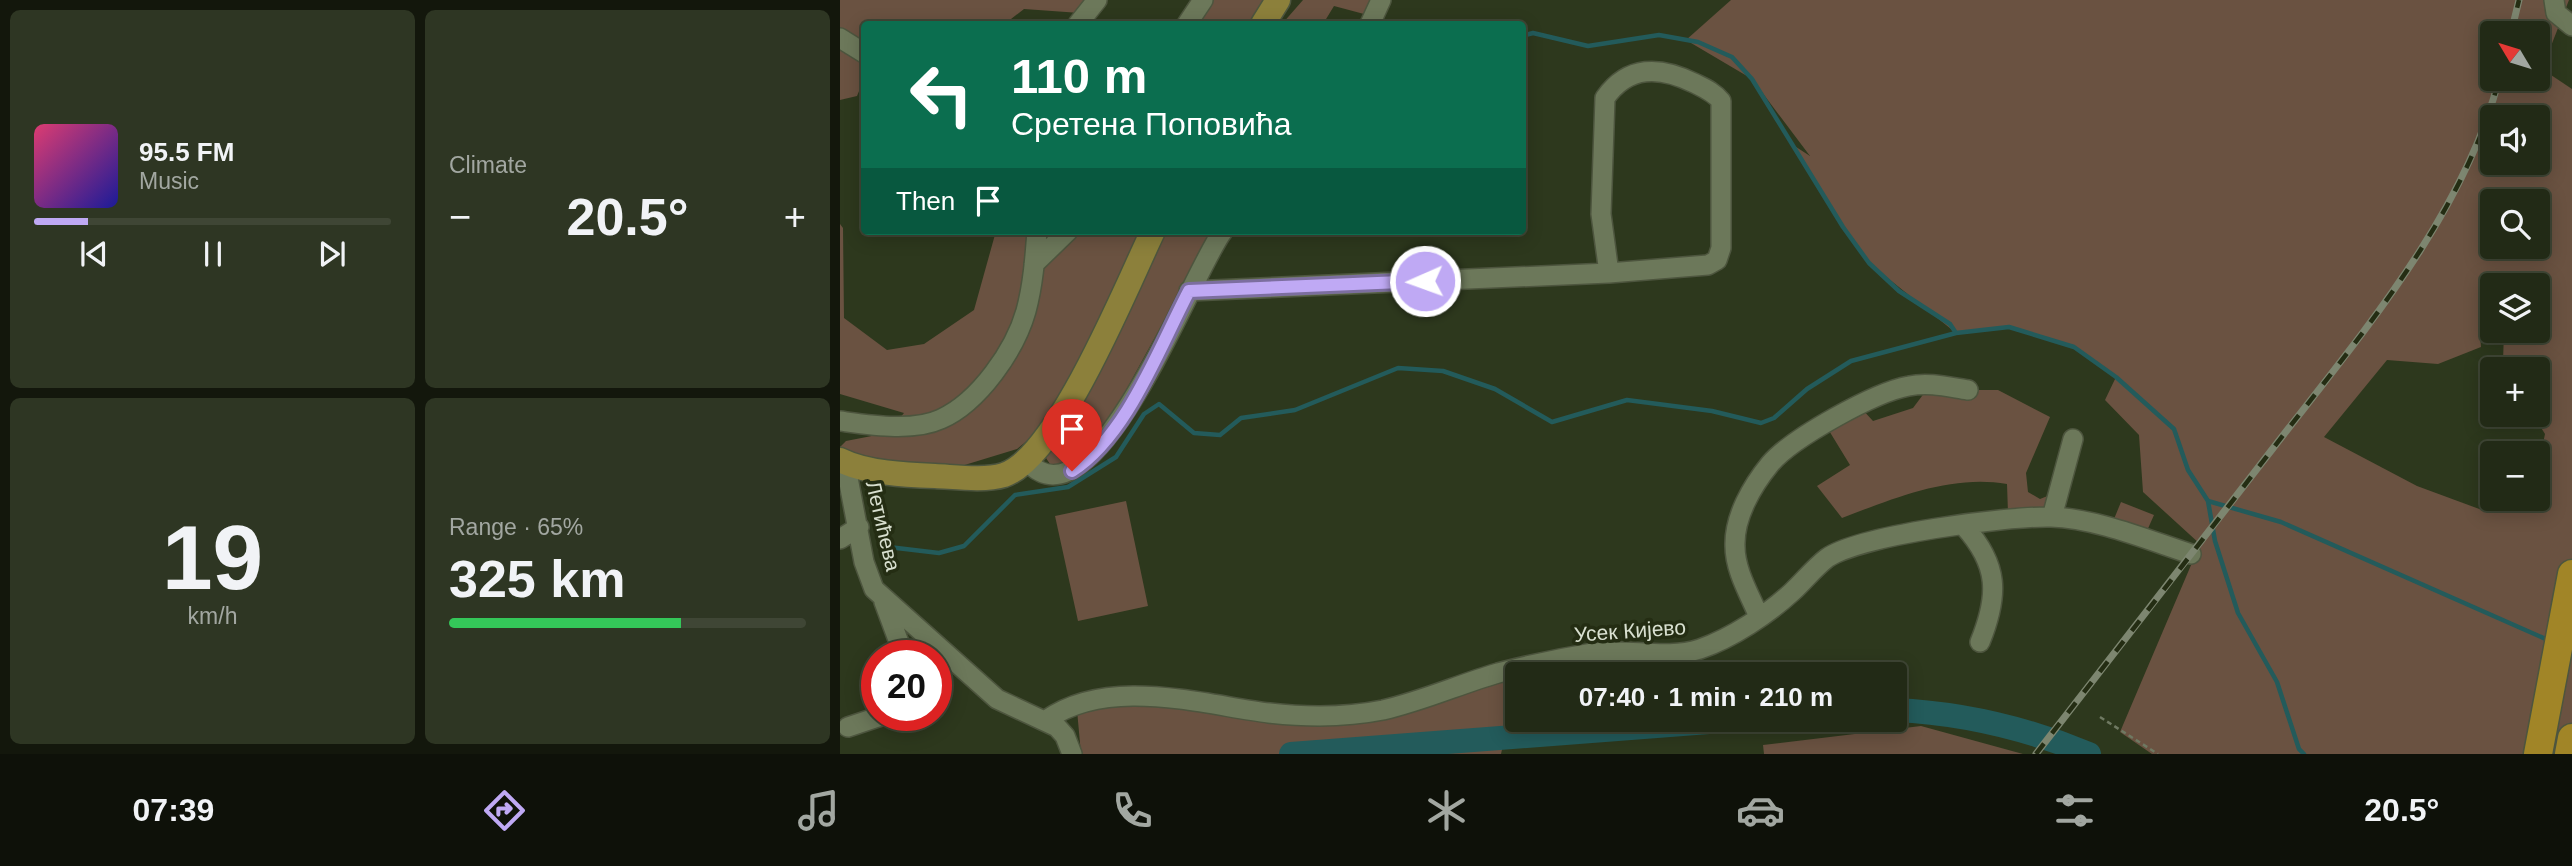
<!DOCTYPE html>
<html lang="en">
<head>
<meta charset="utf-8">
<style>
  body { margin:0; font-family:Helvetica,sans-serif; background:#2e3623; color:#f1f3f6; height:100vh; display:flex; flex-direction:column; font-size:26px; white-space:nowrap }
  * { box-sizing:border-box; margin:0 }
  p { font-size:23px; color:#a2a7a1 }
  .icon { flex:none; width:38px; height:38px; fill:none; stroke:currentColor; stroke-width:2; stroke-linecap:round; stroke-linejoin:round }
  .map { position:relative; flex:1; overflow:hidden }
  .sheet { display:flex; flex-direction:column; gap:10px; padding:10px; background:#13170c; width:840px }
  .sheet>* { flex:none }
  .banner { position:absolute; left:21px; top:21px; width:665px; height:214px; border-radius:7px; box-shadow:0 4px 18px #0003,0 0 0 2px #3f4635; background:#0b6e4f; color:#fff; overflow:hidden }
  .needle { width:46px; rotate:308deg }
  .buttons { position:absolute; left:1640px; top:21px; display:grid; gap:14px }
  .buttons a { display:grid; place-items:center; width:70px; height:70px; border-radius:7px; background:#222a16; box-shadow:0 4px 18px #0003,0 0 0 2px #3f4635; font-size:35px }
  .speed { position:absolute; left:21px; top:640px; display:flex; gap:14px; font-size:35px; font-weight:700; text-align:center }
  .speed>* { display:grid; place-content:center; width:91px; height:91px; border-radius:50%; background:#222a16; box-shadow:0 4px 18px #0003,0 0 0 2px #3f4635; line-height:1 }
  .speed .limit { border:10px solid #d22; background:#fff; color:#111 }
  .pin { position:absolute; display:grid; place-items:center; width:60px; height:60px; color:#fff; margin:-72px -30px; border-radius:50% 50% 50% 0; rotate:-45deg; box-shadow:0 0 7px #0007 }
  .pin .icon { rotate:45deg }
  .me { position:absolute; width:77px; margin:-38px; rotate:268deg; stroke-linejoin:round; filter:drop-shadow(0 0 5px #0008) }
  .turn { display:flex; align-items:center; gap:24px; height:147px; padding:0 35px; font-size:32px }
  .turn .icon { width:91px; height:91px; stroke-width:2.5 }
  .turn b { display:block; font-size:49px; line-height:60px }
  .then { display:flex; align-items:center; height:66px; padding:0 35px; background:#0003; gap:14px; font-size:26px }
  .big { font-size:52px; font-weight:700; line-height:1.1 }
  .sheet .card { flex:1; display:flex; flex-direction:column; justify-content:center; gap:10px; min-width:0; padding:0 24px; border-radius:10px; background:#2e3623 }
  .sheet .dial { align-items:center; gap:0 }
  .dial b { font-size:91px; line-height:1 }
  .song { display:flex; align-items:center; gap:21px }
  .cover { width:84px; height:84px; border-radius:10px; background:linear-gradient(135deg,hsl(340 70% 55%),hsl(240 70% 35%)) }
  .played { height:7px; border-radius:4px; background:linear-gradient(90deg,#bfa9f4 15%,#3f4635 15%) }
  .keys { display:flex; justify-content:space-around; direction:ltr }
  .heat { display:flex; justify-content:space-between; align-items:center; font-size:38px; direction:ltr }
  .charge { height:10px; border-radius:5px; background:linear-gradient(90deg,#34c759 65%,#3f4635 0) }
  .sheet .tiles { flex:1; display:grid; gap:10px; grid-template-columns:repeat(2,1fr) }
  .trip { position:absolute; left:665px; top:662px; width:402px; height:70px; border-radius:7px; background:#222a16; box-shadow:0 4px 18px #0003,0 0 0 2px #3f4635; font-weight:700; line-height:70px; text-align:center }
  .dock { display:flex; height:112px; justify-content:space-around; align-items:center; background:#0e1109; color:#a2a7a1 }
  .dock .icon { width:49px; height:49px }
  .dock .selected { color:#bfa9f4 }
  .dock b { font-size:32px; color:#f1f3f6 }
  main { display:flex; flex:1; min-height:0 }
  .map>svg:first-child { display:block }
  .green { fill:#6a5241; fill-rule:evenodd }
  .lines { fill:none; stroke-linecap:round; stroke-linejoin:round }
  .stream { stroke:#235b5b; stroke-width:4.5 }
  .river { stroke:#235b5b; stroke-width:24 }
  .minor-casing { stroke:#4d553e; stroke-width:22 }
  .major-casing { stroke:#4d553e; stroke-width:27 }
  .highway-casing { stroke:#4d553e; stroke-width:31 }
  .path { stroke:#6f7962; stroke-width:2.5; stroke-dasharray:5 3.5; stroke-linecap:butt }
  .minor { stroke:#6c785a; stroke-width:19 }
  .major { stroke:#8c803b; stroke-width:24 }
  .highway { stroke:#a18527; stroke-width:28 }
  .rail-casing { stroke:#7d8670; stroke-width:7 }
  .rail { stroke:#242d13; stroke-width:4.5; stroke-dasharray:13; stroke-linecap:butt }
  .route-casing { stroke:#7c6e9f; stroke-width:18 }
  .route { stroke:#bfa9f4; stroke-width:12 }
  .labels { text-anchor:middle; stroke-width:7; stroke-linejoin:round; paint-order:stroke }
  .street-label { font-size:21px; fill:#d9e0d0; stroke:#242d13 }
</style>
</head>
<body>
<main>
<section class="sheet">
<div class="tiles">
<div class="card">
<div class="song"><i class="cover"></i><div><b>95.5 FM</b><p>Music</p></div></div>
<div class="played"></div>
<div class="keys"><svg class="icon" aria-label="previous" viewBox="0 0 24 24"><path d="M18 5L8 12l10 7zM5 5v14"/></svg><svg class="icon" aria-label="pause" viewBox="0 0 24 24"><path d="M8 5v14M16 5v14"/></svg><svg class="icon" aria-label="next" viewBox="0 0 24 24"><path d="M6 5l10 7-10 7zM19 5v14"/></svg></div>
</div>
<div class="card"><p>Climate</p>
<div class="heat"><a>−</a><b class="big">20.5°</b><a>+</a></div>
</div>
<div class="card dial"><b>19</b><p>km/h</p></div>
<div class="card"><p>Range · 65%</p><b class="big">325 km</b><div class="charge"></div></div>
</div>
</section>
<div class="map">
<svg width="1732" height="754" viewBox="0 0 1732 754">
  <rect width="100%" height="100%" fill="#2d381d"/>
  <!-- green -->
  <path class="green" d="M0,0h251l-11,13 -56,-4 -13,10 -69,5h-78v55l-7,17 -17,4z
    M365,0h73l-15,24h-74z
    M463,0h78l-17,14 -30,-8 -11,18h-41z
    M891,0h838l-27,69 30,20v665h-420l-32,-22 80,-188 -57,-52 -4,-57 -34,-35 11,-23 -42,-30 -65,-20 -53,6 -87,-70 -32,-45 -44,-73 17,11 -58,-77 -66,-39zM1652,33h46v46h-46zM1652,117h46v46h-46zM1652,201h46v46h-46zM1652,285h46v46h-34l-1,31 4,7h31v46h-5l12,19 -7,33v32h-35l-21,11 -65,-24 -93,-49 63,-77 51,4 43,-17 -3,-38 14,11z
    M0,224l3,4 1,90 43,32 37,-6 50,-34 22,-79h157l-87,178 -49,40 -59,18 -81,-5 -37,-15 6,-6 41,-8 17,-20 -64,-19z
    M324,231h49l-112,205 -36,29 -15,-1 -4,-6 4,-9z
    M1091,384l37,6h30l52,27 -24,56 2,19 12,7 15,-6 -5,16 -42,4 -1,-29c-55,-10 -113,14 -165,34l-25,-32 33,-21 -22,-36 33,-21 12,13 40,-13z
    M286,501l22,105 -70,15 -23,-105z
    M1281,502l33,13 -8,18 -32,-14z
    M660,673l12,32 -11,49h-420l-4,-44 108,-8 196,8z
    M1081,726l102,28h-259l-1,-9z"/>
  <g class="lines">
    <!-- stream -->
    <path class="stream" d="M1116,333l53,-6 65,20 42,30 58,52 14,41 20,31 73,21 267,118
      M1368,501l7,40 23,72 39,69 22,67 5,5
      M40,546l59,7 25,-7 51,-51 53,-8 48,-30 28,-43 15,-10 35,29 26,2 21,-17 54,-8 103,-42 45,3 52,18 57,33 75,-22 85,11 49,12 13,-5 33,-29 44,-28 105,-28 -6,-9 -51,-33 -30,-28 -26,-36 -91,-148 -20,-22 -34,-15 -39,-7 -71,11 -55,-13 -11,3"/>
    <!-- river -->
    <path class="river" d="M1055,710c68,3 131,18 194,44
      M451,754l457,-35"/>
    <!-- minor casing -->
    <g class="minor-casing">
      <path id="minor" d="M1714,0l2,13 16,13
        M238,24l19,-24
        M347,24l16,-24
        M530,24l11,-24
        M0,38l24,15
        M194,264l34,-33
        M349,291l420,-18 99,-8 9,-5 4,-12v-147c-7,-9 -17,-13 -27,-18 -34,-17 -66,-18 -89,15l-4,116 8,59
        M0,421c30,4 73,11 101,-2 38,-17 74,-69 85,-108 7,-26 9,-53 11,-80
        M187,461c67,77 167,-194 196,-230
        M5,462l19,100 10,27 123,110 60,28 8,9 7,18
        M1212,517l21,-78
        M1124,526c35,39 35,69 16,116
        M0,539l19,-12
        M44,602l20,54
        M919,617c-9,-22 -24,-46 -24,-71 -1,-29 17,-60 35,-82 22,-26 105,-72 139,-78 20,-4 39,1 59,4
        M206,720c63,-44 153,-16 223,-7 36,4 79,4 114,-3 40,-9 77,-26 115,-37 31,-8 64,-15 95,-20 36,-5 73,7 107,-4 32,-11 68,-35 92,-57 12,-11 22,-24 35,-34 33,-23 180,-42 224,-41 44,1 97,23 140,37
        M8,727l33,-11"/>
    </g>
    <!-- major casing -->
    <g class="major-casing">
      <path id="major" d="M423,24l15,-24
        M0,460c26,13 66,15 95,16 21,1 49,5 69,-1 54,-18 123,-190 149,-244"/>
    </g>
    <!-- highway casing -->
    <g class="highway-casing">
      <path id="highway" d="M1698,754l34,-180
        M1729,754l3,-16"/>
    </g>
    <!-- path -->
    <path class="path" d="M1260,717l58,37"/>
    <!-- minor -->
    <use href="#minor" class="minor"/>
    <!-- major -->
    <use href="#major" class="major"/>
    <!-- highway -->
    <use href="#highway" class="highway"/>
    <!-- rail casing -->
    <g class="rail-casing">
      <path id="rail" d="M1671,33l8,-33
        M1196,754c79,-102 159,-204 238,-307 85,-110 190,-231 225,-368"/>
    </g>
    <!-- rail -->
    <use href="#rail" class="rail"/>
  </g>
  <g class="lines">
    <!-- route casing -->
    <g class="route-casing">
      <path id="route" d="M232,471c55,-35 87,-123 117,-180l236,-10"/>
    </g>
    <!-- route -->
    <use href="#route" class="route"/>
  </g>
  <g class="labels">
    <!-- street labels -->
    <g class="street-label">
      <text transform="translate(43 526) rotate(77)" y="7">Летићева</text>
      <text transform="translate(790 631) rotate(-4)" y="7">Усек Кијево</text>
    </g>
  </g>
</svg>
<div class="buttons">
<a><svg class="needle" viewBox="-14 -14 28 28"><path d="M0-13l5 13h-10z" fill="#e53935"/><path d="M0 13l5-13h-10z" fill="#a2a7a1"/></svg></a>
<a><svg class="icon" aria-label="sound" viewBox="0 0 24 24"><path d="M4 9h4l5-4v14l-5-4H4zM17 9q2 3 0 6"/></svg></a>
<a><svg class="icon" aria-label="search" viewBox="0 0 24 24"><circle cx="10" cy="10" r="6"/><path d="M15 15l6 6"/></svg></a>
<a><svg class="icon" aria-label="layers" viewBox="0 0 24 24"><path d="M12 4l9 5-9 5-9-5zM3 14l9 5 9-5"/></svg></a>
<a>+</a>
<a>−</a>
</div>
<div class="speed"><div class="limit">20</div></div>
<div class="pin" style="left:232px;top:471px;background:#d93025"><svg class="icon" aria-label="arrive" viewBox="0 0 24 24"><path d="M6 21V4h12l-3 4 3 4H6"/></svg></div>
<svg class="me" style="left:585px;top:281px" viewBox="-20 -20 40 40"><circle r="17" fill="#bfa9f4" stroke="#fff" stroke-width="3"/><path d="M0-11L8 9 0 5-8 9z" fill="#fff"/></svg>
<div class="trip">07:40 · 1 min · 210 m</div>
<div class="banner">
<div class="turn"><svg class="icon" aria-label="left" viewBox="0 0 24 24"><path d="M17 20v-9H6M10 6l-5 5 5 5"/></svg><div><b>110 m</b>Сретена Поповића</div></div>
<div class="then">Then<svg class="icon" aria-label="arrive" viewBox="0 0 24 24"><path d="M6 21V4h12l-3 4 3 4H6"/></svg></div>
</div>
</div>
</main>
<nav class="dock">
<b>07:39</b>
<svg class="icon selected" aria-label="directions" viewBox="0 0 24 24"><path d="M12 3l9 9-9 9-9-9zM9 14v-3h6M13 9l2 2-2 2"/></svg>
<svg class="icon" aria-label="music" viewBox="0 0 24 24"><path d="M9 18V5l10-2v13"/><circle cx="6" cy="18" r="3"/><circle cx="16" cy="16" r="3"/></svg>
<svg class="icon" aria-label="phone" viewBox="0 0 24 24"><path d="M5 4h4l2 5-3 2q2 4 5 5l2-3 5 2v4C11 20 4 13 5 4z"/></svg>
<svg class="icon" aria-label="climate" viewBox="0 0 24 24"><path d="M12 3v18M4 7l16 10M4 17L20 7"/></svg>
<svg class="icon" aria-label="car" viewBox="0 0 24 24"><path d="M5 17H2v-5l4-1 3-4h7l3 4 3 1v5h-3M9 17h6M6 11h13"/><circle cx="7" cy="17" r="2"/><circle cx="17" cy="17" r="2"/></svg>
<svg class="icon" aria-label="filters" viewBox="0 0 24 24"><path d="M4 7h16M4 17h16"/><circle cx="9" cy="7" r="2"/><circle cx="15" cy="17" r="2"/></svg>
<b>20.5°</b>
</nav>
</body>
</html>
